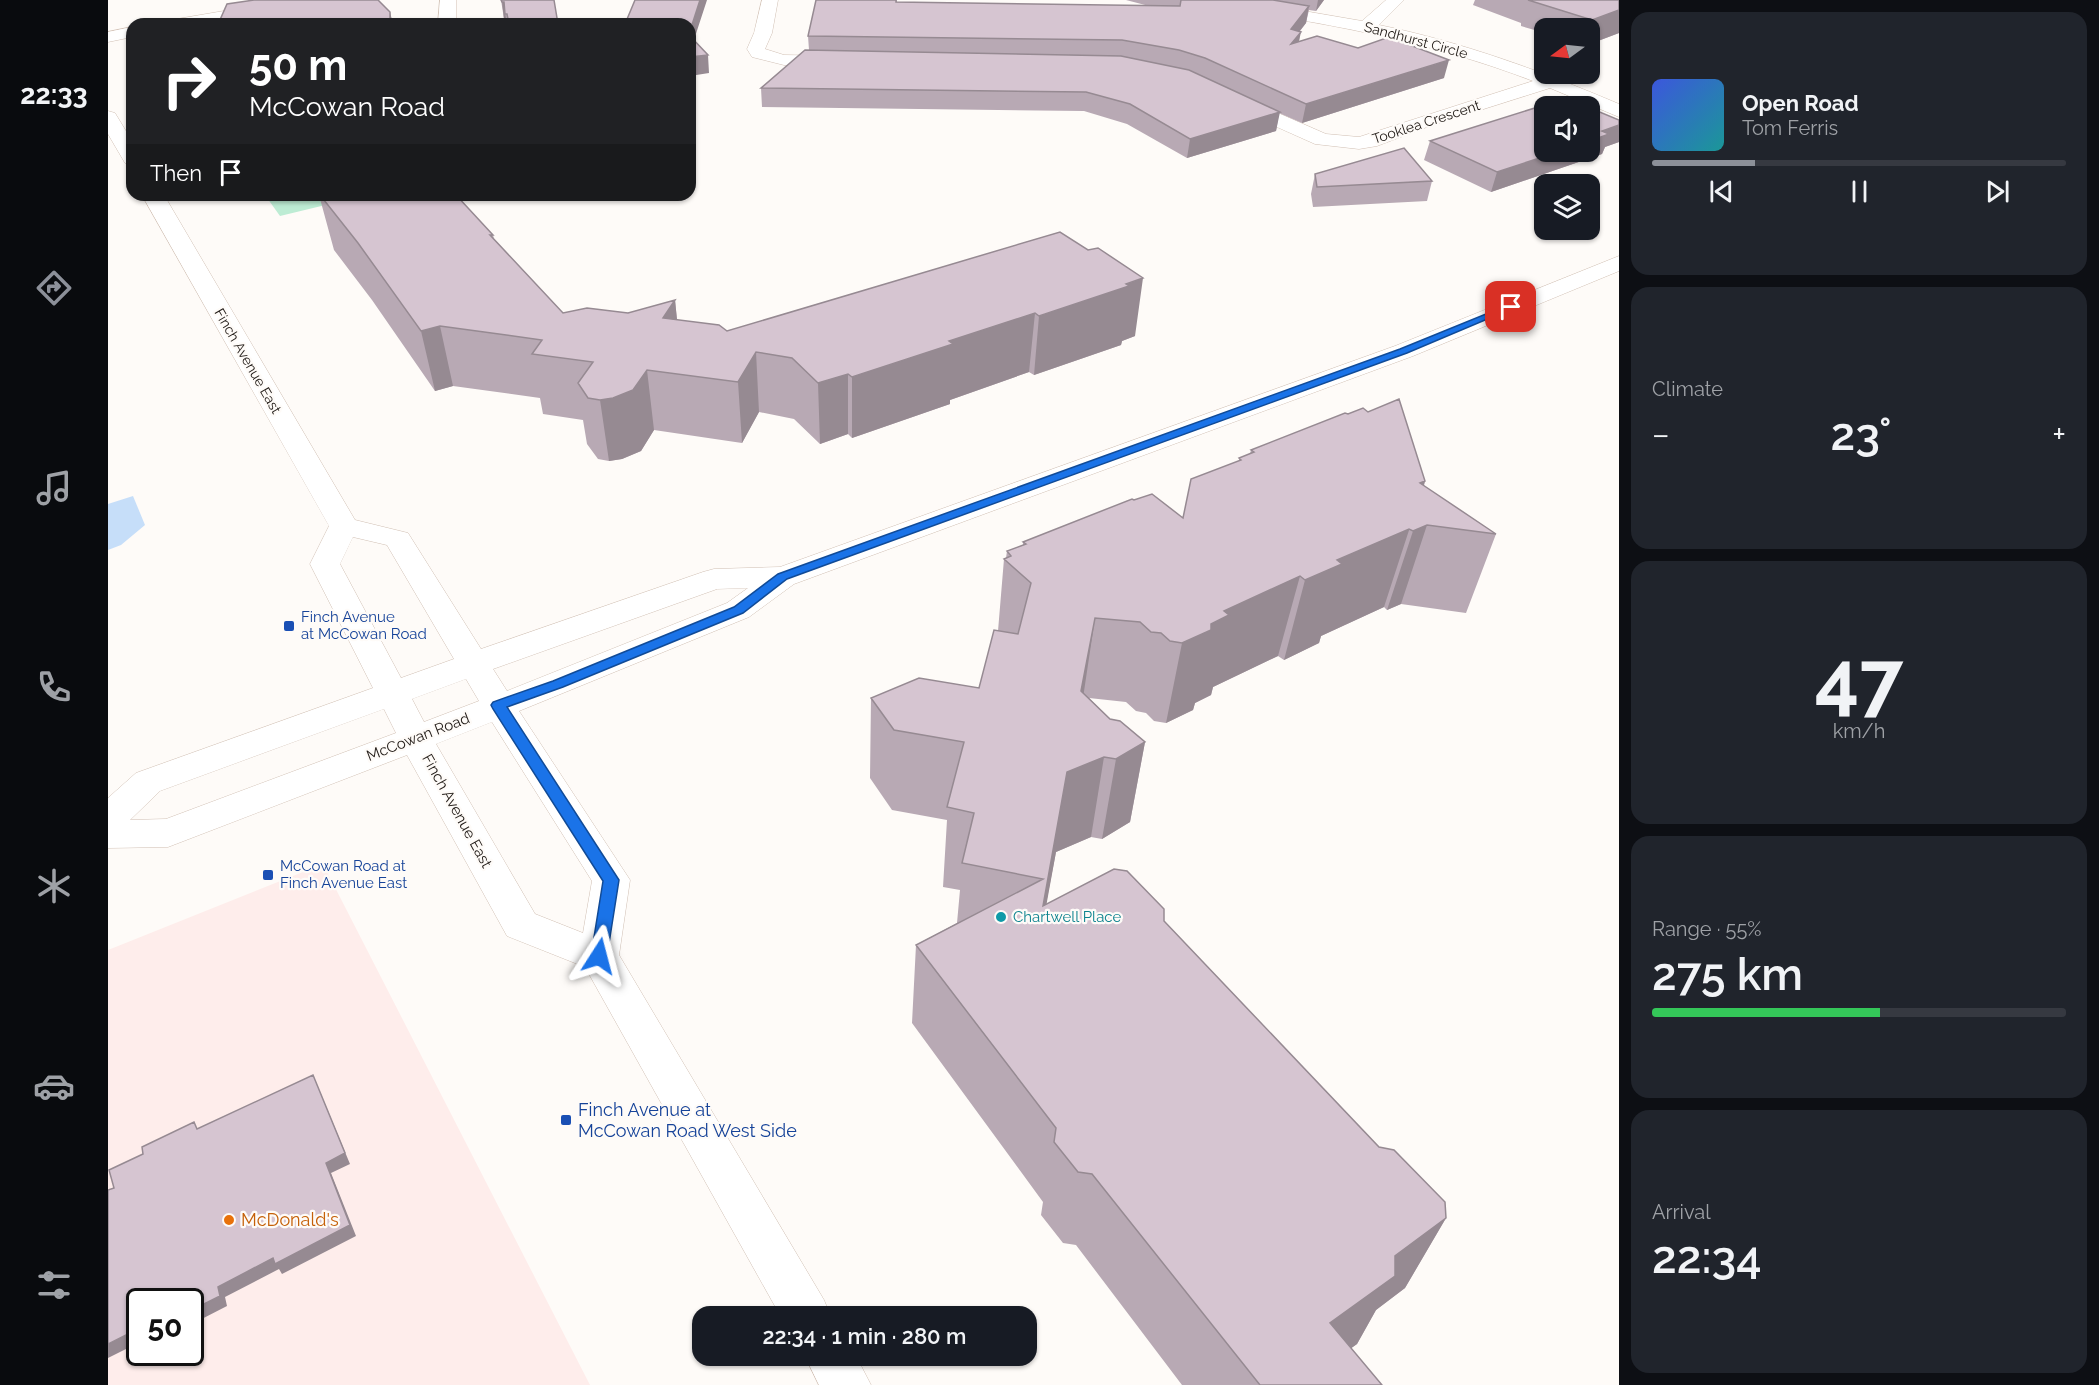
<!DOCTYPE html>
<html lang="en">
<head>
<meta charset="utf-8">
<style>
  body { margin:0; font-family:Raleway,sans-serif; background:#20242c; color:#f1f3f6; height:100vh; display:flex; flex-direction:column; font-size:22px; white-space:nowrap }
  * { box-sizing:border-box; margin:0 }
  p { font-size:20px; color:#9ea1a6 }
  .icon { flex:none; width:33px; height:33px; fill:none; stroke:currentColor; stroke-width:2; stroke-linecap:round; stroke-linejoin:round }
  .map { position:relative; flex:1; overflow:hidden }
  .side { display:flex; flex-direction:column; gap:12px; padding:12px; background:#0d0f14; width:480px }
  .side>* { flex:none }
  .top-card { position:absolute; left:18px; top:18px; width:570px; height:183px; border-radius:18px; box-shadow:0 2px 4px #0004; background:#202124; color:#fff; overflow:hidden }
  .needle { width:39px; rotate:255deg }
  .fabs { position:absolute; left:1426px; top:18px; display:grid; gap:12px }
  .fabs a { display:grid; place-items:center; width:66px; height:66px; border-radius:12px; background:#171b24; box-shadow:0 2px 4px #0004; font-size:30px }
  .speed { position:absolute; left:18px; top:1288px; display:flex; gap:12px; font-size:30px; font-weight:700; text-align:center }
  .speed>* { display:grid; place-content:center; width:78px; height:78px; border-radius:50%; background:#171b24; box-shadow:0 2px 4px #0004; line-height:1 }
  .speed .limit { border:3px solid #111; border-radius:9px; background:#fff; color:#111 }
  .pin { position:absolute; display:grid; place-items:center; width:51px; height:51px; color:#fff; margin:-26px; border-radius:12px; box-shadow:0 3px 9px #0006 }
  .me { position:absolute; width:66px; margin:-33px; rotate:9deg; stroke-linejoin:round; filter:drop-shadow(0 0 4px #0008) }
  .turn { display:flex; align-items:center; gap:21px; height:126px; padding:0 24px; font-size:27px }
  .turn .icon { width:78px; height:78px; stroke-width:2.5 }
  .turn b { display:block; font-size:42px; line-height:51px }
  .then { display:flex; align-items:center; height:57px; padding:0 24px; background:#0003; gap:12px; font-size:22px }
  .big { font-size:45px; font-weight:600; line-height:1.1 }
  .side .card { flex:1; display:flex; flex-direction:column; justify-content:center; gap:9px; min-width:0; padding:0 21px; border-radius:18px; background:#20242c }
  .side .dial { align-items:center; gap:0 }
  .dial b { font-size:78px; line-height:1 }
  .song { display:flex; align-items:center; gap:18px }
  .cover { width:72px; height:72px; border-radius:9px; background:linear-gradient(135deg,hsl(230 70% 55%),hsl(180 70% 35%)) }
  .played { height:6px; border-radius:3px; background:linear-gradient(90deg,#8c9099 25%,#363941 25%) }
  .keys { display:flex; justify-content:space-around; direction:ltr }
  .heat { display:flex; justify-content:space-between; align-items:center; font-size:33px; direction:ltr }
  .charge { height:9px; border-radius:4px; background:linear-gradient(90deg,#34c759 55%,#363941 0) }
  .trip { position:absolute; left:584px; top:1306px; width:345px; height:60px; border-radius:18px; background:#171b24; box-shadow:0 2px 4px #0004; font-weight:600; line-height:60px; text-align:center }
  main { display:flex; flex:1; min-height:0 }
  .menu { display:flex; flex-direction:column; width:108px; justify-content:space-around; align-items:center; background:#090b0e; color:#9ea1a6 }
  .menu .icon { width:42px; height:42px }
  .menu .active { color:#8c9099 }
  .menu b { font-size:27px; color:#f1f3f6 }
  .map>svg:first-child { display:block }
  .commercial { fill:#feedeb; fill-rule:evenodd }
  .green { fill:#bdecd4 }
  .water { fill:#c6def9 }
  .lines { fill:none; stroke-linecap:round; stroke-linejoin:round }
  .minor-casing { stroke:#d1c0b4; stroke-width:1 }
  .major-casing { stroke:#d1c0b4; stroke-width:1 }
  .minor { fill:#fff; fill-rule:evenodd }
  .major { fill:#fff; fill-rule:evenodd }
  .wall { fill:#b8a9b4 }
  .shaded-wall { fill:#968a92 }
  .building { fill:#d6c5d1; stroke:#968a92; stroke-width:1.5 }
  .route { fill:#1a73e8; stroke:#114b97; stroke-width:1.5 }
  .transit-dot { fill:#1a4fb4; stroke:#fefbf8; stroke-width:2 }
  .culture-dot { fill:#0f9aa8; stroke:#fefbf8; stroke-width:2 }
  .food-dot { fill:#e8710a; stroke:#fefbf8; stroke-width:2 }
  .labels { text-anchor:middle; stroke-width:4.5; stroke-linejoin:round; paint-order:stroke }
  .far-street-label { font-size:14px; fill:#201a16; stroke:#fefbf8 }
  .transit-label { font-size:15px; fill:#164399; stroke:#fefbf8; text-anchor:start }
  .street-label { font-size:15px; fill:#201a16; stroke:#fefbf8 }
  .culture-label { font-size:15px; fill:#0d838f; stroke:#fefbf8; text-anchor:start }
  .near-transit-label { font-size:18px; fill:#164399; stroke:#fefbf8; text-anchor:start }
  .near-food-label { font-size:18px; fill:#c56008; stroke:#fefbf8; text-anchor:start }
</style>
</head>
<body>
<main>
<nav class="menu">
<b>22:33</b>
<svg class="icon active" aria-label="directions" viewBox="0 0 24 24"><path d="M12 3l9 9-9 9-9-9zM9 14v-3h6M13 9l2 2-2 2"/></svg>
<svg class="icon" aria-label="music" viewBox="0 0 24 24"><path d="M9 18V5l10-2v13"/><circle cx="6" cy="18" r="3"/><circle cx="16" cy="16" r="3"/></svg>
<svg class="icon" aria-label="phone" viewBox="0 0 24 24"><path d="M5 4h4l2 5-3 2q2 4 5 5l2-3 5 2v4C11 20 4 13 5 4z"/></svg>
<svg class="icon" aria-label="climate" viewBox="0 0 24 24"><path d="M12 3v18M4 7l16 10M4 17L20 7"/></svg>
<svg class="icon" aria-label="car" viewBox="0 0 24 24"><path d="M5 17H2v-5l4-1 3-4h7l3 4 3 1v5h-3M9 17h6M6 11h13"/><circle cx="7" cy="17" r="2"/><circle cx="17" cy="17" r="2"/></svg>
<svg class="icon" aria-label="filters" viewBox="0 0 24 24"><path d="M4 7h16M4 17h16"/><circle cx="9" cy="7" r="2"/><circle cx="15" cy="17" r="2"/></svg>
</nav>
<div class="map">
<svg width="1511" height="1385" viewBox="0 0 1511 1385">
  <rect width="100%" height="100%" fill="#fefbf8"/>
  <!-- commercial -->
  <path class="commercial" d="M215,864l267,521h-482v-435zM32,1302h50v51h-50z"/>
  <!-- green -->
  <path class="green" d="M157,195h102l-87,21z"/>
  <!-- water -->
  <path class="water" d="M25,496l12,29 -24,20 -13,5v-46z"/>
  <g class="lines">
    <!-- minor casing -->
    <g class="minor-casing">
      <path id="minor" d="M181,0h38l-8,5 -111,19h-40l3,-4 6,-1z
        M332,0h16v24h-18z
        M654,0h16l-6,33 -7,16 19,6 54,1 6,1 3,4 -3,4h-60l-32,-8 -5,-8 7,-16z
        M1088,0h44l122,21 24,-21h18l-25,25c83,17 162,46 240,79v13l-69,-29 -123,39 -50,19 -18,3 -44,-5 -85,-38 -3,-4 3,-4h14l82,36 33,3 174,-56c-106,-41 -217,-60 -329,-76z
        M24,27v10l-24,5v-10z"/>
    </g>
    <!-- major casing -->
    <g class="major-casing">
      <path id="major" d="M0,111l7,2 17,28v24l-7,-2 -17,-29z
        M34,195h22l191,325 53,13 73,116 222,-77 11,-3 66,-2 615,-221 224,-90v15l-206,85 -619,228 -45,33 -230,94 111,169 -11,75 205,345 7,17h-50l-196,-350 -78,-31 -100,-181 -239,92 -60,1v-50l28,-25 237,-85 -63,-124 19,-38zM245,537l34,8 67,114 -53,19 -61,-114zM640,588l-21,15 -220,88 -14,-22 224,-80zM358,679l13,22 -55,21 -12,-23zM276,709l12,24 -230,86 -36,1 30,-29zM384,722l100,159 -9,52 -48,-19 -99,-170z
        M697,1356h51l15,29h-52z"/>
    </g>
    <!-- minor -->
    <use href="#minor" class="minor"/>
    <!-- major -->
    <use href="#major" class="major"/>
  </g>
  <!-- wall -->
  <path class="wall" d="M393,0l57,24h-52v-5h-2z
    M708,0h81v2l252,4 -23,-6h198l-8,11 -7,-1 -3,13 -6,8 -1,11 145,36 -142,45 -23,-10 -3,18 -89,27 -60,-34 -43,-13 -322,-4 -1,-19 48,-38 -1,-14z
    M1367,0h144v33l-29,11v-16h-45v5l-24,-7v-3l-48,-18z
    M1322,141l189,1 -14,5 -3,7 -111,38 -67,-32z
    M1207,174l117,7 -5,20 -114,6 -2,-13z
    M211,195l174,40 1,4 69,74h65l47,-13 2,20 50,11 333,-99 75,104 -13,5 -1,4 -87,30 -5,-3 -79,28v4l-98,34 -4,-4 -28,10 -26,-25 -35,-7 -17,31 -88,-13 -13,21 -19,8 -13,2 -11,-2 -11,-15 -4,-24 -40,-6 -3,-16 -87,-12 -18,5 -63,-91 -38,-50z
    M1143,450l174,31 -1,5 72,48 -30,79 -65,-9 -14,6 -3,-3 -63,29 -2,7 -35,17 -6,-4 -65,31 -2,8 -16,8 -2,7 -27,13 -12,-2 -8,-8 -10,-2 -10,-9 -37,-4 21,21 35,23 -15,80 -28,17 -11,-2 -35,15 -10,52 118,17 282,297 -41,70 -29,22 -19,34 -6,4 31,37h-200l-106,-140 -13,-2 -22,-28 2,-13 -131,-179 4,-78 41,-22 3,-33 -17,-3 4,-67 -55,-10 -22,-32 1,-80 108,-10 19,-57 6,-72 2,-1 1,-7 16,-6v-3l111,-42 49,18 56,-57v-3l11,-4z"/>
  <!-- shaded-wall -->
  <path class="shaded-wall" d="M592,0h7l-17,52v-21z
    M1210,0h6l-8,11z
    M394,2h2l2,17h-2z
    M1201,6l-3,17 -19,24 4,-18z
    M1511,10v23l-29,11 -1,-16 3,-8z
    M282,12l3,12h-3z
    M1193,32l-4,18 -6,-6z
    M600,55l1,18 -19,3v-19z
    M1341,60l-5,18 -142,45 4,-19z
    M1172,112l-4,19 -89,27 3,-19z
    M1511,125v17l-14,5 -3,7 -111,38 6,-20 61,-20h32v-11l12,-10z
    M1035,278l-8,58 -13,5 -1,4 -87,30 5,-59z
    M567,300l6,59 -18,-41z
    M927,313l-6,59 -79,28v4l-98,34v-61l97,-36z
    M332,326l13,60 -18,5 -14,-60z
    M648,352l3,60 -17,31 -4,-61z
    M539,370l7,60 -13,21 -19,8 -13,2 -9,-61z
    M740,374v60l-28,10 -2,-61z
    M1317,481l-41,126 -63,29 -2,7 -35,17 21,-80 32,-20 83,-77z
    M1319,525l-26,79 -14,6 26,-79z
    M1192,576l-22,80 -65,31 -2,8 -16,8 -2,7 -27,13 16,-80 29,-19 13,-13z
    M987,618l-12,80 -2,-7z
    M1037,742l-15,80 -28,17 14,-80z
    M996,757l-13,80 -35,15 -24,132 11,-78 24,-134z
    M205,1075l37,89 -19,9 25,63 -74,38 -3,-5 -54,28 2,9 -37,19v-14l28,-24 108,-124z
    M1338,1218l-41,70 -29,22 -19,34 -56,41 29,-62 65,-67z
    M32,1328v14l-32,16v-14z"/>
  <!-- building -->
  <path class="building" d="M146,0h124l12,12v12h-181l10,-2 8,-18z
    M393,0h53l4,24h-49l-2,-10h-2l-1,-12h-2z
    M527,0h65l-10,31v-7h-65z
    M708,0h80v2l284,4 1,-6h92l36,6 -18,23 10,3 -10,12 26,-8 41,12 31,-11 60,23 -143,44 -101,-46 -26,-8 -57,-10 -314,-4z
    M1420,0h91v10l-27,10z
    M582,36l18,19 -18,2z
    M697,50l316,6 68,14 91,42 -90,27 -60,-35 -44,-12 -325,-4z
    M1452,100l14,5 6,-2 7,3h-42v46h13l-61,20 -67,-31z
    M1482,108l29,12v5l-17,6 7,3 -19,7z
    M1296,148l28,33 -115,6 -2,-13z
    M212,195h136l37,40h-3l73,78 24,-5 41,5 47,-13 -12,18 56,7 8,6 333,-99 28,18 10,-2 45,30 -17,6 3,2 -90,30 -4,-3 -86,28 4,3 -101,33 -4,-3 -30,9 -26,-25 -36,-6 -18,30 -91,-12 -14,20 -20,8 -13,2 -12,-2 -10,-15 15,-21 -61,-8 10,-14 -102,-14 -19,5 -63,-88z
    M1291,399l26,82 -5,2 76,51 -69,-9 -14,6 -4,-2 -72,31 5,4 -37,16 -5,-4 -76,35 5,4 -18,9v6l-29,13 -12,-2 -9,-8 -10,-1 -11,-10 -45,-4 -14,73 29,28 10,2 25,21 -29,17 -12,-2 -37,15 -24,134 71,-37 13,2 37,38v12l215,226 15,3 51,52 1,16 -51,38v20l-65,47 52,62h-122l-168,-211 -14,-2 -24,-30 2,-14 -140,-183 127,-66 -81,-16 12,-50 -27,-6 17,-65 -70,-12 -23,-32 48,-20 60,10 15,-58 24,4 13,-51 -27,-24 7,-3 -4,-5 19,-7 -3,-2 109,-43 2,1 18,-6 31,24 8,-39 50,-19 -2,-2 15,-6 -3,-2 94,-37 3,1 15,-6 5,4z
    M205,1075l32,78 -19,10 24,62 -75,39 -2,-6 -55,29 2,9 -30,15v-9h-50v26l-32,16v-154l6,-2 -5,-18 34,-16 -1,-7 52,-25 3,7z"/>
  <!-- route -->
  <path class="route" d="M1400,305l8,2 -109,46 -620,226 -44,34 -180,74 -56,20 112,173 -12,76 -2,5 -6,2 -6,-2 -2,-5 12,-75 -110,-172 -2,-4 2,-3 60,-21 181,-74 44,-33 622,-225z"/>
  <!-- markers -->
  <g class="transit-dot">
    <rect x="175" y="620" width="12" height="12" rx="3"/>
    <rect x="154" y="869" width="12" height="12" rx="3"/>
    <rect x="452" y="1114" width="12" height="12" rx="3"/>
  </g>
  <circle class="culture-dot" cx="893" cy="917" r="6"/>
  <circle class="food-dot" cx="121" cy="1220" r="6"/>
  <g class="labels">
    <!-- far-street labels -->
    <g class="far-street-label">
      <text transform="translate(1308 40) rotate(15)" y="5">Sandhurst Circle</text>
      <text transform="translate(1318 122) rotate(-18)" y="5">Tooklea Crescent</text>
      <text transform="translate(140 361) rotate(60)" y="5">Finch Avenue East</text>
    </g>
    <!-- transit labels -->
    <g class="transit-label">
      <text x="193" y="622">Finch Avenue<tspan x="193" dy="17">at McCowan Road</tspan></text>
      <text x="172" y="871">McCowan Road at<tspan x="172" dy="17">Finch Avenue East</tspan></text>
    </g>
    <!-- street labels -->
    <g class="street-label">
      <text transform="translate(310 737) rotate(-21)" y="5">McCowan Road</text>
      <text transform="translate(349 811) rotate(61)" y="5">Finch Avenue East</text>
    </g>
    <!-- culture labels -->
    <g class="culture-label">
      <text x="905" y="922">Chartwell Place</text>
    </g>
    <!-- near-transit labels -->
    <g class="near-transit-label">
      <text x="470" y="1116">Finch Avenue at<tspan x="470" dy="21">McCowan Road West Side</tspan></text>
    </g>
    <!-- near-food labels -->
    <g class="near-food-label">
      <text x="133" y="1226">McDonald's</text>
    </g>
  </g>
</svg>
<div class="fabs">
<a><svg class="needle" viewBox="-14 -14 28 28"><path d="M0-13l5 13h-10z" fill="#e53935"/><path d="M0 13l5-13h-10z" fill="#9ea1a6"/></svg></a>
<a><svg class="icon" aria-label="sound" viewBox="0 0 24 24"><path d="M4 9h4l5-4v14l-5-4H4zM17 9q2 3 0 6"/></svg></a>
<a><svg class="icon" aria-label="layers" viewBox="0 0 24 24"><path d="M12 4l9 5-9 5-9-5zM3 14l9 5 9-5"/></svg></a>
</div>
<div class="speed"><div class="limit">50</div></div>
<div class="pin" style="left:1403px;top:307px;background:#d93025"><svg class="icon" aria-label="arrive" viewBox="0 0 24 24"><path d="M6 21V4h12l-3 4 3 4H6"/></svg></div>
<svg class="me" style="left:491px;top:956px" viewBox="-20 -20 40 40"><path d="M0-17L14 15 0 8-14 15z" fill="#1a73e8" stroke="#fff" stroke-width="4"/></svg>
<div class="trip">22:34 · 1 min · 280 m</div>
<div class="top-card">
<div class="turn"><svg class="icon" aria-label="right" viewBox="0 0 24 24"><path d="M7 20v-9h11M14 6l5 5-5 5"/></svg><div><b>50 m</b>McCowan Road</div></div>
<div class="then">Then<svg class="icon" aria-label="arrive" viewBox="0 0 24 24"><path d="M6 21V4h12l-3 4 3 4H6"/></svg></div>
</div>
</div>
<section class="side">
<div class="card">
<div class="song"><i class="cover"></i><div><b>Open Road</b><p>Tom Ferris</p></div></div>
<div class="played"></div>
<div class="keys"><svg class="icon" aria-label="previous" viewBox="0 0 24 24"><path d="M18 5L8 12l10 7zM5 5v14"/></svg><svg class="icon" aria-label="pause" viewBox="0 0 24 24"><path d="M8 5v14M16 5v14"/></svg><svg class="icon" aria-label="next" viewBox="0 0 24 24"><path d="M6 5l10 7-10 7zM19 5v14"/></svg></div>
</div>
<div class="card"><p>Climate</p>
<div class="heat"><a>−</a><b class="big">23°</b><a>+</a></div>
</div>
<div class="card dial"><b>47</b><p>km/h</p></div>
<div class="card"><p>Range · 55%</p><b class="big">275 km</b><div class="charge"></div></div>
<div class="card"><p>Arrival</p><b class="big">22:34</b></div>
</section>
</main>
</body>
</html>
